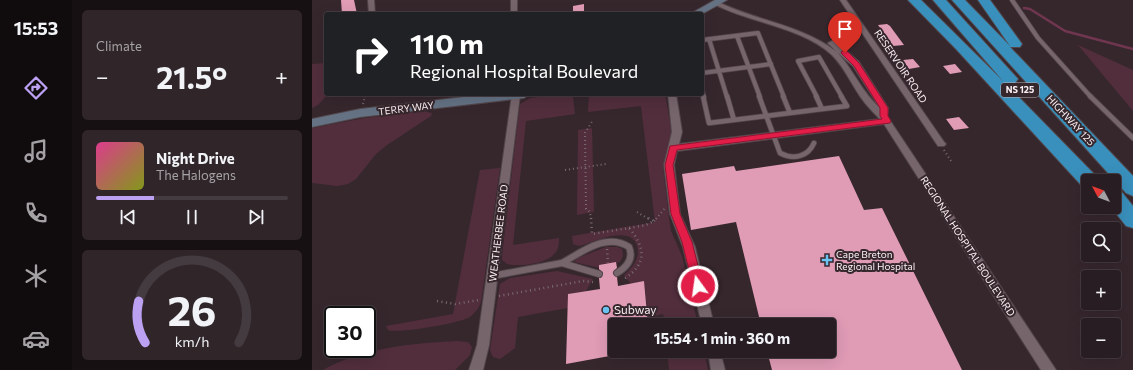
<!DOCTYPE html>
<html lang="en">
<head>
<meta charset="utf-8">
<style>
  body { margin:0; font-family:Commissioner,sans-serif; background:#30262a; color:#f1f3f6; height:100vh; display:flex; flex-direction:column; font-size:15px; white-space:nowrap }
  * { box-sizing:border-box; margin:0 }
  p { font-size:13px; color:#a5a2a5 }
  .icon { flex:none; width:22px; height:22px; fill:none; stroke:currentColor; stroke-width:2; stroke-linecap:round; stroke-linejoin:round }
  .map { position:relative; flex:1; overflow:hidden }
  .panel { display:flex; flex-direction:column; gap:10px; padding:10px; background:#161013; width:240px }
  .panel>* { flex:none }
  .banner { position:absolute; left:12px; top:12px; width:380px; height:84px; border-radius:4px; box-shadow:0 4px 16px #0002,0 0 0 1px #443b40; background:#202124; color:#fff; overflow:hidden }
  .needle { width:26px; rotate:311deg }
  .fabs { position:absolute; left:769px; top:174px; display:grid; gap:8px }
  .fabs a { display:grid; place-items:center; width:40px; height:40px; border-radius:4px; background:#281d22; box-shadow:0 4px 16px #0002,0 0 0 1px #443b40; font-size:20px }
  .speed { position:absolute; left:12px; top:306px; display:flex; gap:8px; font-size:20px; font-weight:700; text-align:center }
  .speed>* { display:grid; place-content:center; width:52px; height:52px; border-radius:50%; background:#281d22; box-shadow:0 4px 16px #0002,0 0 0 1px #443b40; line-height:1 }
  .speed .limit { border:2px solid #111; border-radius:6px; background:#fff; color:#111 }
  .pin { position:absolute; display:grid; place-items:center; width:34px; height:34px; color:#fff; margin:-41px -17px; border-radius:50% 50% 50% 0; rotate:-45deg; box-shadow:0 0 4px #0007 }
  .pin .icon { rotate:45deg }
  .me { position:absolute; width:44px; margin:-22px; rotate:346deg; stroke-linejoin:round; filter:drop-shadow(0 0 3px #0008) }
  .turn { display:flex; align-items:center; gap:14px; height:84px; padding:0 20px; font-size:18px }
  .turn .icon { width:52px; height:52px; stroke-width:2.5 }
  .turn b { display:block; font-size:28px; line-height:34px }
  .big { font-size:30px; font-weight:700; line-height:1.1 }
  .panel .tile { flex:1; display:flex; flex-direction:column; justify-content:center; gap:6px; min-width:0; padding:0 14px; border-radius:6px; background:#30262a }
  .panel .dial { align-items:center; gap:0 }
  .dial svg { height:104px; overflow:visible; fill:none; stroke:#443b40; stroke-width:7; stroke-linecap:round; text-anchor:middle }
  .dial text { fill:#f1f3f6; stroke:none }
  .song { display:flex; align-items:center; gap:12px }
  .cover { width:48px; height:48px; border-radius:6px; background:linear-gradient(135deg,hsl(330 70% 55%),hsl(70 70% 35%)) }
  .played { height:4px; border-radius:2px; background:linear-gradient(90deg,#bca0f2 30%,#443b40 30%) }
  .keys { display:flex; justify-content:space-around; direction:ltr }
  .heat { display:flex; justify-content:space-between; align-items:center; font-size:22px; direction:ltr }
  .trip { position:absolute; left:296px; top:318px; width:228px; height:40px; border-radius:4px; background:#281d22; box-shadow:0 4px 16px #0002,0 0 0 1px #443b40; font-weight:700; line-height:40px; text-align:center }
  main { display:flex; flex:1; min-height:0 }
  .menu { display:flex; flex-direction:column; width:72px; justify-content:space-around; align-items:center; background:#100c0e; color:#a5a2a5 }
  .menu .icon { width:28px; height:28px }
  .menu .current { color:#bca0f2 }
  .menu b { font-size:18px; color:#f1f3f6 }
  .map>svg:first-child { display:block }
  .green { fill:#522e3c }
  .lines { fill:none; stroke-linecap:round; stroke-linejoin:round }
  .stream { stroke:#71364f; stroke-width:2.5 }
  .building { fill:#e09bb5 }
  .lane-far2-casing { stroke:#52464b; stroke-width:5.5 }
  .lane-far1-casing { stroke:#52464b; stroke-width:6 }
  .lane-casing { stroke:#52464b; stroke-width:8 }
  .street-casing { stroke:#52464b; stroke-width:2 }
  .secondary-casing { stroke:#52464b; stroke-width:2 }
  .highway-casing { stroke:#52464b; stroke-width:2 }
  .path-far2 { stroke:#796c71; stroke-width:1.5; stroke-dasharray:1 2.5; stroke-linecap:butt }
  .path-far1 { stroke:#796c71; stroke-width:2; stroke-dasharray:1 3; stroke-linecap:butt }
  .path { stroke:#796c71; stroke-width:2.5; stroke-dasharray:1 3.5; stroke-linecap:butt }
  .lane-far2 { stroke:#77656c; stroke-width:4 }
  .lane-far1 { stroke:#77656c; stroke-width:4.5 }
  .lane { stroke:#77656c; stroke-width:6 }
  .street { fill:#77656c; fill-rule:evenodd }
  .secondary { fill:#647284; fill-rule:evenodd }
  .highway { fill:#3990bc; fill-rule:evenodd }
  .route { fill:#e11d48; stroke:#92132f }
  .poi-dot { fill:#6cc3f2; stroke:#36272d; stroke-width:1.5 }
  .labels { text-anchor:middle; stroke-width:4; stroke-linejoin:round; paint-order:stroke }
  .shield { fill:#36272d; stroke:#bfb4b8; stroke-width:1 }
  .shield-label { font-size:9px; font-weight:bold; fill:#faf0f4 }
  .street-label { font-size:10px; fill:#faf0f4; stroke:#36272d }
  .poi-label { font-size:10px; fill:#faf0f4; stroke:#36272d; text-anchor:start }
  .near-poi-label { font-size:12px; fill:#faf0f4; stroke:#36272d; text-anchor:start }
</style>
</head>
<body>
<main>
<nav class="menu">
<b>15:53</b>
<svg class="icon current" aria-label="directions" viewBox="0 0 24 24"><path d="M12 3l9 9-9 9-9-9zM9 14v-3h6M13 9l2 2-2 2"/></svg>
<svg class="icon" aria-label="music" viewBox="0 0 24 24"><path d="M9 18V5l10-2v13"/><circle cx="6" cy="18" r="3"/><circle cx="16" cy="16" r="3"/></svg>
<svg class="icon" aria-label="phone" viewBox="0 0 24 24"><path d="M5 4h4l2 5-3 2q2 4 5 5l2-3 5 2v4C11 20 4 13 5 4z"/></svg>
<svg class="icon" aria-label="climate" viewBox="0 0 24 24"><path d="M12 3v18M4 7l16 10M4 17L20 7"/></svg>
<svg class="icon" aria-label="car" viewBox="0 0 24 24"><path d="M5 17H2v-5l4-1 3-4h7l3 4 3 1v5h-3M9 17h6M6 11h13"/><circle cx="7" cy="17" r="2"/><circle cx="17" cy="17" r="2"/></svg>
</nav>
<section class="panel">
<div class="tile"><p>Climate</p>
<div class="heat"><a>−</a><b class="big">21.5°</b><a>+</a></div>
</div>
<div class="tile">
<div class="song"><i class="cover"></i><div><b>Night Drive</b><p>The Halogens</p></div></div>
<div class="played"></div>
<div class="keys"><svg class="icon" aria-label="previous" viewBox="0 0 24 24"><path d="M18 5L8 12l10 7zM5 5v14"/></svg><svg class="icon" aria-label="pause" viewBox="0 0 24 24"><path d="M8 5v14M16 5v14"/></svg><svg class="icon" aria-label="next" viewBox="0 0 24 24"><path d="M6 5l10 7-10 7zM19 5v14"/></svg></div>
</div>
<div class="tile dial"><svg viewBox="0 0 100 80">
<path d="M14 69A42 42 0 1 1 86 69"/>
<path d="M14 69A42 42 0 0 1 9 37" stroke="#bca0f2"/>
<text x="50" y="56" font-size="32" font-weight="700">26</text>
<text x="50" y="72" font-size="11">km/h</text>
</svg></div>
</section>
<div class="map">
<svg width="821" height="370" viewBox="0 0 821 370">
  <rect width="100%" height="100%" fill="#36272d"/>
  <!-- green -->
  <path class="green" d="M766,45l55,25v41z
    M14,63v31h2l-10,11 -6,3v-44z
    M250,94h8l3,3 2,17 -49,7 -13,124 46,-7c0,5 0,11 -4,15 -8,11 -35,14 -48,11l-5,-4v-4l18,-152 10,-6z
    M277,94h76l7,39 -9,34 6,51 2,13 11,25 16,69h-33l-2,-11 -15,4 -4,-37 -13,3 -7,-9c7,-6 14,-14 14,-24 -2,-30 -44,-9 -59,-5l-6,-2 -1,-8 83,-14 -14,-116 -53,6z
    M111,111l9,2 -1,3 -44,29 -11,9 -20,25 -8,5 -11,2 -25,-3v-55l53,-10z
    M280,128l2,84 -17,3 1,-85z
    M188,168l-19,134c-2,6 -6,11 -11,15 -9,6 -73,17 -82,13l-2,-4 67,-12 27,-144z
    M294,247h11l5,2 1,7 -3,6 -20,6 -26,-6 4,-4z
    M245,271l36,8 -7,12 -18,3v14l-50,9 -3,31 -15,11 -7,-2 -3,-7 10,-66 10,-6z
    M145,341l11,1 4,5 -2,8 -15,15h-132c39,-22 90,-27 134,-29z
    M355,351h37l4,19h-39z"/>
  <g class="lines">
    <!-- stream -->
    <path class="stream" d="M712,8l6,1 35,22 68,18"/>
  </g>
  <!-- building -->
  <path class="building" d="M29,0h13l3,14h-15z
    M272,4v10h-11v-8z
    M575,24l3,2 14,19 -11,1 -15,-21z
    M601,59l7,8 -11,2 -6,-9z
    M643,64l7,8 -12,2 -7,-8z
    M647,117l10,11 -15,2 -8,-11z
    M527,156l25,54 18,-2 80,162h-190l-5,-19h62v-26h-68l-25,-103 -45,8 -9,-56 52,-8 2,5z
    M304,262l1,6 -4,5 4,4 1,9 26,-5 4,44h-33v30l-49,9 2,-70 32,-5 -1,-11 4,-5 -4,-4v-4z"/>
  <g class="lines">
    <!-- lane-far2 casing -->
    <g class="lane-far2-casing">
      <path id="lane-far2" d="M700,0l26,38 53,59
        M425,36l23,61
        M397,39l18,58
        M390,40l56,-7 26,64
        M390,73l69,-9
        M390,90l2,7
        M505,97l-19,-36 21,-4 23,40"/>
    </g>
    <!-- lane-far1 casing -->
    <g class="lane-far1-casing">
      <path id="lane-far1" d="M391,96l6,27 113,-14
        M415,96l7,24
        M447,96l21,57c13,7 28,4 34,-10
        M471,96l7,17
        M504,96l6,13
        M778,96l43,42
        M510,109l25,-3 -6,-10"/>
    </g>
    <!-- lane casing -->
    <g class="lane-casing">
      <path id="lane" d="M287,274l-37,-11c20,-11 45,-31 67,-16 5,12 -2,20 -12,26
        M180,276l70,-13"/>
    </g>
    <!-- street casing -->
    <g class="street-casing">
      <path id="street" d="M56,0h6l1,14h-6z
        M199,0h6v14h-6z
        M528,0h6l98,142 2,2 -2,2h-6z
        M402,2h4c39,19 84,23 119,50l-9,-9 4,-2h3l24,21 29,46 -1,8 169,254h-15l-157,-246 -207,27 -3,14 6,49 15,33 19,78h-12l-19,-78 -13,-33 -6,-49 8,-33 -4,-38h8l6,38 -3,12 201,-25c-5,-5 -10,-10 -15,-16 -12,-15 -19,-34 -33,-48 -30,-28 -82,-32 -118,-51zM525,52l16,14 27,42c-18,-15 -27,-39 -43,-56z
        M200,94l8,1 -31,250 -6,25h-14l8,-25z
        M396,351h12l5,19h-14z"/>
    </g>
    <!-- secondary casing -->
    <g class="secondary-casing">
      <path id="secondary" d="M403,0h12l-25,14h-12z
        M178,94h40l-6,4 -164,19 -48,10v-8l48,-10z"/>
    </g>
    <!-- highway casing -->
    <g class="highway-casing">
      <path id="highway" d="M596,0h13l82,81 -70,-81h13l72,79 -3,4 -5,1 -5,-1 91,93 2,5h-10v7l-6,-2 -126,-137z
        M640,0h13l45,46 -32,-46h12l32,44 -2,3h-10l123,129v20l-7,-3z
        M802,189l7,2 12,15v22l-7,-2 -15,-19h3z"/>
    </g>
    <!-- path-far2 -->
    <path class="path-far2" d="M53,97l1,-3"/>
    <!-- path-far1 -->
    <path class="path-far1" d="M51,104l2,-8
      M632,150l7,11
      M253,170l41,-6
      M325,212l12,7
      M279,219l-1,-7 -4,-3 -1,-76 8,-13
      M344,219l9,-11"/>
    <!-- path -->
    <path class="path" d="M279,218l1,16 37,-6c17,20 18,36 -5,51
      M342,221l3,-3
      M317,228l17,-3 8,-4 -6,-3
      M295,249l1,14
      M187,296l84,-15 10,1
      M125,301l18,3 24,-4"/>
    <!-- lane-far2 -->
    <use href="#lane-far2" class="lane-far2"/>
    <!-- lane-far1 -->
    <use href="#lane-far1" class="lane-far1"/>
    <!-- lane -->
    <use href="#lane" class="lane"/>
    <!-- street -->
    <use href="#street" class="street"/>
    <!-- secondary -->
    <use href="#secondary" class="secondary"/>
    <!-- highway -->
    <use href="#highway" class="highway"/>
  </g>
  <!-- route -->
  <path class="route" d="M530,51h5l12,12 29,45v8l3,5 -1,2 -213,27 -4,15 7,49 12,28 11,44 -1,4 -4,1 -4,-1 -12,-48 -11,-28 -6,-49 5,-19 212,-27 -2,-3v-8l-26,-42 -13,-13z"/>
  <!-- markers -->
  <g class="poi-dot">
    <path d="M513 254h4v4h4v4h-4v4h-4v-4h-4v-4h4z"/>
    <circle cx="294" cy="310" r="4"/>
  </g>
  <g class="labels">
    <!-- shield labels -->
    <rect class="shield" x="689" y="83" width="38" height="14" rx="3"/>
    <g class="shield-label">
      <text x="708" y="93">NS 125</text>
    </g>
    <!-- street labels -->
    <g class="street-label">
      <text transform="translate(589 66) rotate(56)" y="4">RESERVOIR ROAD</text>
      <text transform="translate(94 108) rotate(-7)" y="4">TERRY WAY</text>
      <text transform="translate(759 120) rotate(47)" y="4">HIGHWAY 125</text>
      <text transform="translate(186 233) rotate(-83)" y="4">WEATHERBEE ROAD</text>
      <text transform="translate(656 246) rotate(57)" y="4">REGIONAL HOSPITAL BOULEVARD</text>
    </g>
    <!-- poi labels -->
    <g class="poi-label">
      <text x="524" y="258">Cape Breton<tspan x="524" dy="12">Regional Hospital</tspan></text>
    </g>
    <!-- near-poi labels -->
    <g class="near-poi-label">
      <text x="302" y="314">Subway</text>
    </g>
  </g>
</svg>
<div class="fabs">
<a><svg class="needle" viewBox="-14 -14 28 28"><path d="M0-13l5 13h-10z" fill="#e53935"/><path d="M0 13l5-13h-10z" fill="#a5a2a5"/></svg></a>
<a><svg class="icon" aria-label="search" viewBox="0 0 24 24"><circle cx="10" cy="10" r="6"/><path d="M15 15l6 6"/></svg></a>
<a>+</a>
<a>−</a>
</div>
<div class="speed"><div class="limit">30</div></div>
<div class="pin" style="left:533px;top:53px;background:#d93025"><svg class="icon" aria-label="arrive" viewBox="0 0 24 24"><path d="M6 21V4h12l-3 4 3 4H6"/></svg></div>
<svg class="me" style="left:386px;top:286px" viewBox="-20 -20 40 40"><circle r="17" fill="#e11d48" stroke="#fff" stroke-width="3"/><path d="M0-11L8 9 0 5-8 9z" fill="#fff"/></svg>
<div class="trip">15:54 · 1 min · 360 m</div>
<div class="banner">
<div class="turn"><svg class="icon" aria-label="right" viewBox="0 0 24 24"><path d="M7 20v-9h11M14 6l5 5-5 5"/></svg><div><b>110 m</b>Regional Hospital Boulevard</div></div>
</div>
</div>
</main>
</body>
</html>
